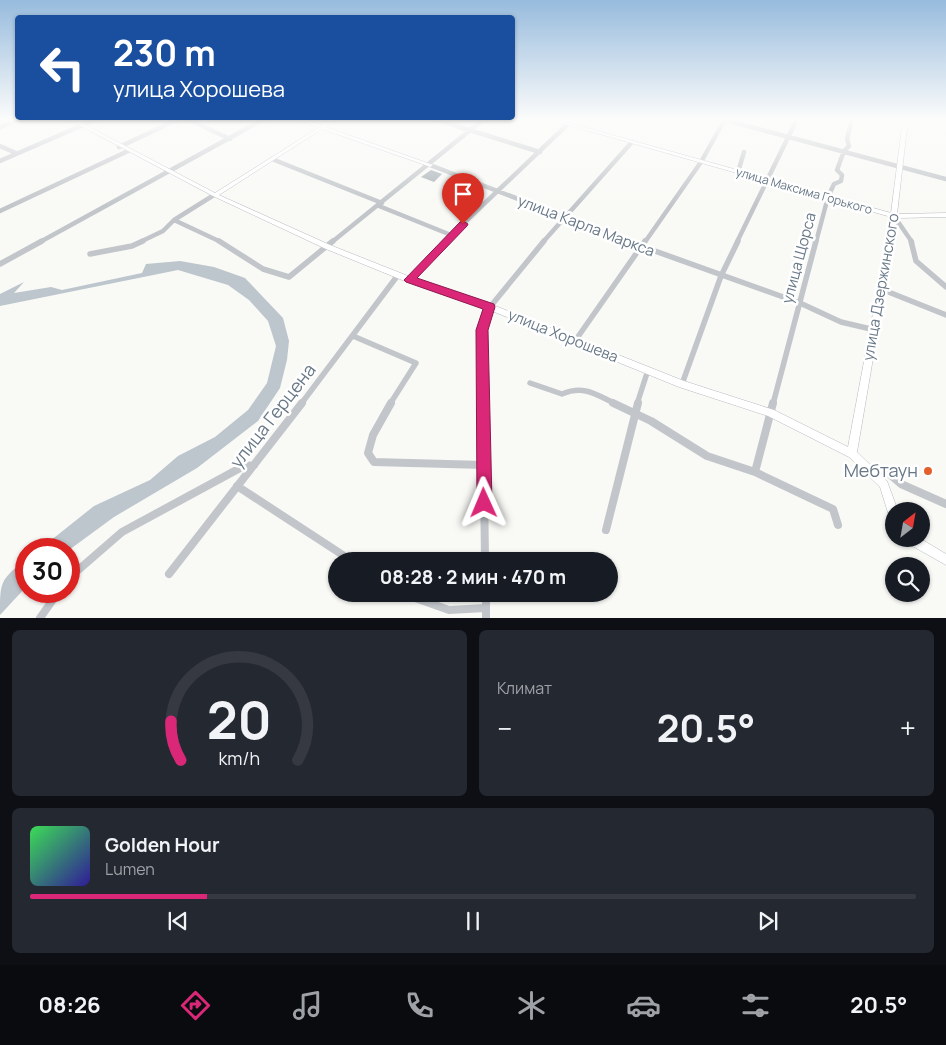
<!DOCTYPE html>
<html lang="ru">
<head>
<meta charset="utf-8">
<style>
  body { margin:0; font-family:Manrope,sans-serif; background:#242831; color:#f1f3f6; height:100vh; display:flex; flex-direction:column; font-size:19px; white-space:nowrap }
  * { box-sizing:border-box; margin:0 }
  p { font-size:16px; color:#9ea1a6 }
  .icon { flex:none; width:28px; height:28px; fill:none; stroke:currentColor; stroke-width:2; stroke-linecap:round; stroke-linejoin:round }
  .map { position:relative; height:618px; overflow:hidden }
  .details { display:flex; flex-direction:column; gap:12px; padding:12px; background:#0d0f14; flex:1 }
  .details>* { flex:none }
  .top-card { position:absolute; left:15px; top:15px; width:500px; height:105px; border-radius:5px; box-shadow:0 1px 4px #0004; background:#1a4fa0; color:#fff; overflow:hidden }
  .needle { width:32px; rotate:31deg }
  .tools { position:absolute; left:885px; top:502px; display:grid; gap:10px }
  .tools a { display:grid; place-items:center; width:45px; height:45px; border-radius:50%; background:#171b24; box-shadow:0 1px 4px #0004; font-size:25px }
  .speed { position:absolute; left:15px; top:538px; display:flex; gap:10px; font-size:25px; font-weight:700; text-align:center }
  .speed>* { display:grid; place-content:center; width:65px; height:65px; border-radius:50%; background:#171b24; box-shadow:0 1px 4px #0004; line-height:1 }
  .speed .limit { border:8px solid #d22; background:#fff; color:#111 }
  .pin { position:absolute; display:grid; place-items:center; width:42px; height:42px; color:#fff; margin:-51px -21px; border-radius:50% 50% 50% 0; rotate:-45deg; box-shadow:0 0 5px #0007 }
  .pin .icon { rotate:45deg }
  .me { position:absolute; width:55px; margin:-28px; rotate:359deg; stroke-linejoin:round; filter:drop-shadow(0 0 4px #0008) }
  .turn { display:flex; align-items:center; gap:18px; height:105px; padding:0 15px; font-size:22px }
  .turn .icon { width:65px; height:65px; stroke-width:2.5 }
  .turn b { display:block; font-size:35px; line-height:42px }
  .big { font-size:38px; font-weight:700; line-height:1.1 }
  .details .widget { flex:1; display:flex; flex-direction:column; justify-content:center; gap:8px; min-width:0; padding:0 18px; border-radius:8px; background:#242831 }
  .details .dial { align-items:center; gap:0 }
  .dial svg { height:130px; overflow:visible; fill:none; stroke:#363941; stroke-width:7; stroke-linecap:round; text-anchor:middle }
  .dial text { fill:#f1f3f6; stroke:none }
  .song { display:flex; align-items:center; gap:15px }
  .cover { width:60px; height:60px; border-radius:8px; background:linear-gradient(135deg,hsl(130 70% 55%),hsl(250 70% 35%)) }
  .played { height:5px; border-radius:2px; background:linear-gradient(90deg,#db2777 20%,#363941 20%) }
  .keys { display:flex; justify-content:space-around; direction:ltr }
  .heat { display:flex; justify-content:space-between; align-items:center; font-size:28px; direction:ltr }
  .details .tiles { flex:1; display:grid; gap:12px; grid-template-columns:1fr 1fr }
  .widget:last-child { grid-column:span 2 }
  .trip { position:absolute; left:328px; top:552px; width:290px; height:50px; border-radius:25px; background:#171b24; box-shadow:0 1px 4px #0004; font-weight:700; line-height:50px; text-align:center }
  .tab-bar { display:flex; height:80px; justify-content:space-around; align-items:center; background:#090b0e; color:#9ea1a6 }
  .tab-bar .icon { width:35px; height:35px }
  .tab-bar .on { color:#db2777 }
  .tab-bar b { font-size:22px; color:#f1f3f6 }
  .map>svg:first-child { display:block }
  .water { fill:#bdc6cc }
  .building { fill:#a9b1b8 }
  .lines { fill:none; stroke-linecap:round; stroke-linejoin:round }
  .secondary-casing { stroke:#b5babf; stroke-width:1 }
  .street-far2 { stroke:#c2c6ca; stroke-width:4.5 }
  .street-far1 { stroke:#c2c6ca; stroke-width:5.5 }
  .street { stroke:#c2c6ca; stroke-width:8 }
  .secondary { fill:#fff; fill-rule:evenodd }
  .route { fill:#db2777; stroke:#8e194d }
  .poi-dot { fill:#e3602c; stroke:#fff; stroke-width:2 }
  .labels { text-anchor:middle; stroke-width:5; stroke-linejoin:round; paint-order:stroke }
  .far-street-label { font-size:12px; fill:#687887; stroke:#fff }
  .street-label { font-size:15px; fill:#687887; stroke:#fff }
  .near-street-label { font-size:18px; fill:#687887; stroke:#fff }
  .near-poi-label { font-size:18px; fill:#687887; stroke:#fff; text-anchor:end }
</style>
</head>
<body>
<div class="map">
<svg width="946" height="618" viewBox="0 0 946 618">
  <rect width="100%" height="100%" fill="#f9f9f6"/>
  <!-- water -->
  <path class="water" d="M180,261l34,6 31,11 38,40 6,23 -2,19 -7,28 -22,33 -61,47 -83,49 -45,33 -29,-1 54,-43 56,-26 28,-24 37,-19 33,-27 19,-27 9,-37 -8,-25 -19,-21 -21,-15 -50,-15 -178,36v-12l24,-12 -10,11 37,-6 11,3 80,-17 4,-9z
    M26,559v28l-26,28c0,-33 0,-35 26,-56z"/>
  <!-- building -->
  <path class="building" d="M431,170l11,4 -8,8 -13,-5z"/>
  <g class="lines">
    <!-- secondary casing -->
    <g class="secondary-casing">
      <path id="secondary" d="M68,119h6l141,74 103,-65 -22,-9h7l18,6 10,-6h6l-11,8 107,38 -3,2 -2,-1 -106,-37 -103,66 111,50 83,33 80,27 191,76 90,29 74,37 43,-230 -344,-98h8l336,94 12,-94h5l-11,95 49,-1v4l-49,1 -40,234 30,29 11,30h-4v9l-4,-1 -10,-32 -31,-30 -81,-41 -89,-29 -192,-78 -80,-27 -81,-33 -113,-53z
        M906,539h15l25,15v11l-39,-22z"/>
    </g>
    <!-- street-far2 -->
    <path class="street-far2" d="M188,119l42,20
      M434,119l106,33
      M721,119l225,60
      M0,127l21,-8
      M0,146l16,7
      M119,147l60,-28
      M272,159l110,44
      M0,161l97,-42
      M430,165l200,77
      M738,172l6,-20
      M379,206l72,29
      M0,211l128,-60
      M894,216l18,26
      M174,220l47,22
      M40,242l224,-123
      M140,242l23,-11 11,-11 40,-25
      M332,242l152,-123
      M444,242l124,-118
      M543,242l89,-100
      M645,242l56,-80 24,-43
      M737,242l60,-123
      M816,242l12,-45 6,-13 7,-3 1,-6 -5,-5 7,-19 5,-5 -2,-7 5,-20"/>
    <!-- street-far1 -->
    <path class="street-far1" d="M219,241l44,28 26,8 44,-36
      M627,241l173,62 41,19 34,8
      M911,241l5,20 30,26
      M90,254l42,-8 11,-5
      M0,264l42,-23
      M410,280l36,-39
      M881,289l65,26
      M353,336l63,27 -26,41
      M575,341l70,-100
      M530,383l32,11c22,-9 33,0 54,10
      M682,384l39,-108 17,-35
      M301,404l97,-129
      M483,404l-1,-74 8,-23 54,-66
      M637,404l11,-34
      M773,404l43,-163"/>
    <!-- street -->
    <path class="street" d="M391,403l-18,32 -5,18 6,9 110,3
      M483,403l2,158
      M613,403l38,18 56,35 48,16 78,37 5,16
      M755,472l18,-69
      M872,473l14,-2 15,13 45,20
      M237,486l115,75
      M606,530l32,-127
      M169,574l133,-171
      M69,578l53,-46 120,-65 12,-2
      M404,594l45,16 37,-2
      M486,594v24
      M40,618l19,-27"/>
    <!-- secondary -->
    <use href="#secondary" class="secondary"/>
  </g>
  <!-- sky -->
  <linearGradient id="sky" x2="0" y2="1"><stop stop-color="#97bbdd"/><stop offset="0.58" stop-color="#fcfcfb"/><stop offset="1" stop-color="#fcfcfb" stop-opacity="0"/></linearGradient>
  <rect width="946" height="206" fill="url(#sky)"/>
  <!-- route -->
  <path class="route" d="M463,221l5,3 -1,2 -50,52 77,26 1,3 -7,23 4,173 -2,6 -6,2 -5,-2 -2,-6 -1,-173 7,-21 -77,-27 -2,-2 56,-58z"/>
  <!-- markers -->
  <circle class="poi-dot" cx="928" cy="471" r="5"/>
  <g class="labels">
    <!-- far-street labels -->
    <g class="far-street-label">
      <text transform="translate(804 191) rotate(16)" y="4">улица Максима Горького</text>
    </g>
    <!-- street labels -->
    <g class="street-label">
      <text transform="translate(586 226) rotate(21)" y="5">улица Карла Маркса</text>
      <text transform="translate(799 258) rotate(-75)" y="5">улица Щорса</text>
      <text transform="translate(881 287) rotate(-80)" y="5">улица Дзержинского</text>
      <text transform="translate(563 336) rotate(22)" y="5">улица Хорошева</text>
    </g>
    <!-- near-street labels -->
    <g class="near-street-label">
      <text transform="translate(273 416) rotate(-52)" y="6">улица Герцена</text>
    </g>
    <!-- near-poi labels -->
    <g class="near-poi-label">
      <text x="918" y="477">Мебтаун</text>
    </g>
  </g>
</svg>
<div class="tools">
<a><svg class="needle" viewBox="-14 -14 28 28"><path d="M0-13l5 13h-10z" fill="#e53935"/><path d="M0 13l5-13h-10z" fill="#9ea1a6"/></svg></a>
<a><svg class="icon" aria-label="search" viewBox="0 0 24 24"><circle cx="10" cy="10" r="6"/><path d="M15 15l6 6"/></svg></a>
</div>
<div class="speed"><div class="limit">30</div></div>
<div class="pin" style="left:463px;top:224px;background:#d93025"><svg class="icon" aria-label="arrive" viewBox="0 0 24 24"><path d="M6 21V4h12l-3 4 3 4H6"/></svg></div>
<svg class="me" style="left:484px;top:503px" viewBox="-20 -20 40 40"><path d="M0-17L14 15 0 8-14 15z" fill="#db2777" stroke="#fff" stroke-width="4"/></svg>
<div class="trip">08:28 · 2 мин · 470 m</div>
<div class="top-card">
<div class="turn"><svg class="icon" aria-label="left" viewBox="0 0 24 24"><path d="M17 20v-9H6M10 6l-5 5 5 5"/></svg><div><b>230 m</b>улица Хорошева</div></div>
</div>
</div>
<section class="details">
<div class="tiles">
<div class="widget dial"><svg viewBox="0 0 100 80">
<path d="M14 69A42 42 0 1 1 86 69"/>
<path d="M14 69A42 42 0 0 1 8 45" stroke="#db2777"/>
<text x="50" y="56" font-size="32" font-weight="700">20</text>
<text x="50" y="72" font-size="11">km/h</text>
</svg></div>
<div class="widget"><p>Климат</p>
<div class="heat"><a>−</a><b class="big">20.5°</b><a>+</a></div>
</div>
<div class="widget">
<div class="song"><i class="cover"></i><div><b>Golden Hour</b><p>Lumen</p></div></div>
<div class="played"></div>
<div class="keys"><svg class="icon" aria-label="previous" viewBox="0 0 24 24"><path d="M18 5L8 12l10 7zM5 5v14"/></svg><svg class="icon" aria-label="pause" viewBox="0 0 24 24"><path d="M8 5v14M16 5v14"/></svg><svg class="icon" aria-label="next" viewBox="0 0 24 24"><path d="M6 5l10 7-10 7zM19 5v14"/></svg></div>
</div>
</div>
</section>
<nav class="tab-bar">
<b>08:26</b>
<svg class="icon on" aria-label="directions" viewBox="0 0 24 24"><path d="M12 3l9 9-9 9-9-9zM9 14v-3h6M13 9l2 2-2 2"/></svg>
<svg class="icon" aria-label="music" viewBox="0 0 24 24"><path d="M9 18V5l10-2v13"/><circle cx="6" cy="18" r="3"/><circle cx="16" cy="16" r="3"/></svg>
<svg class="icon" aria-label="phone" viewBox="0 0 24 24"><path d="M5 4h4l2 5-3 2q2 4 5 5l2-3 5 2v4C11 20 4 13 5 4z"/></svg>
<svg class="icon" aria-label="climate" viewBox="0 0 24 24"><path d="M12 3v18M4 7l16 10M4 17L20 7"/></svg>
<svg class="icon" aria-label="car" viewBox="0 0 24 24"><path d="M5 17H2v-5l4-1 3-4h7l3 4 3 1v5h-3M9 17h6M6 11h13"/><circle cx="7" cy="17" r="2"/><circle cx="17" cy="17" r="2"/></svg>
<svg class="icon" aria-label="filters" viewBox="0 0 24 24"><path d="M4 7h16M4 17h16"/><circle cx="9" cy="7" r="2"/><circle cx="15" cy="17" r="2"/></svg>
<b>20.5°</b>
</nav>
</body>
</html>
